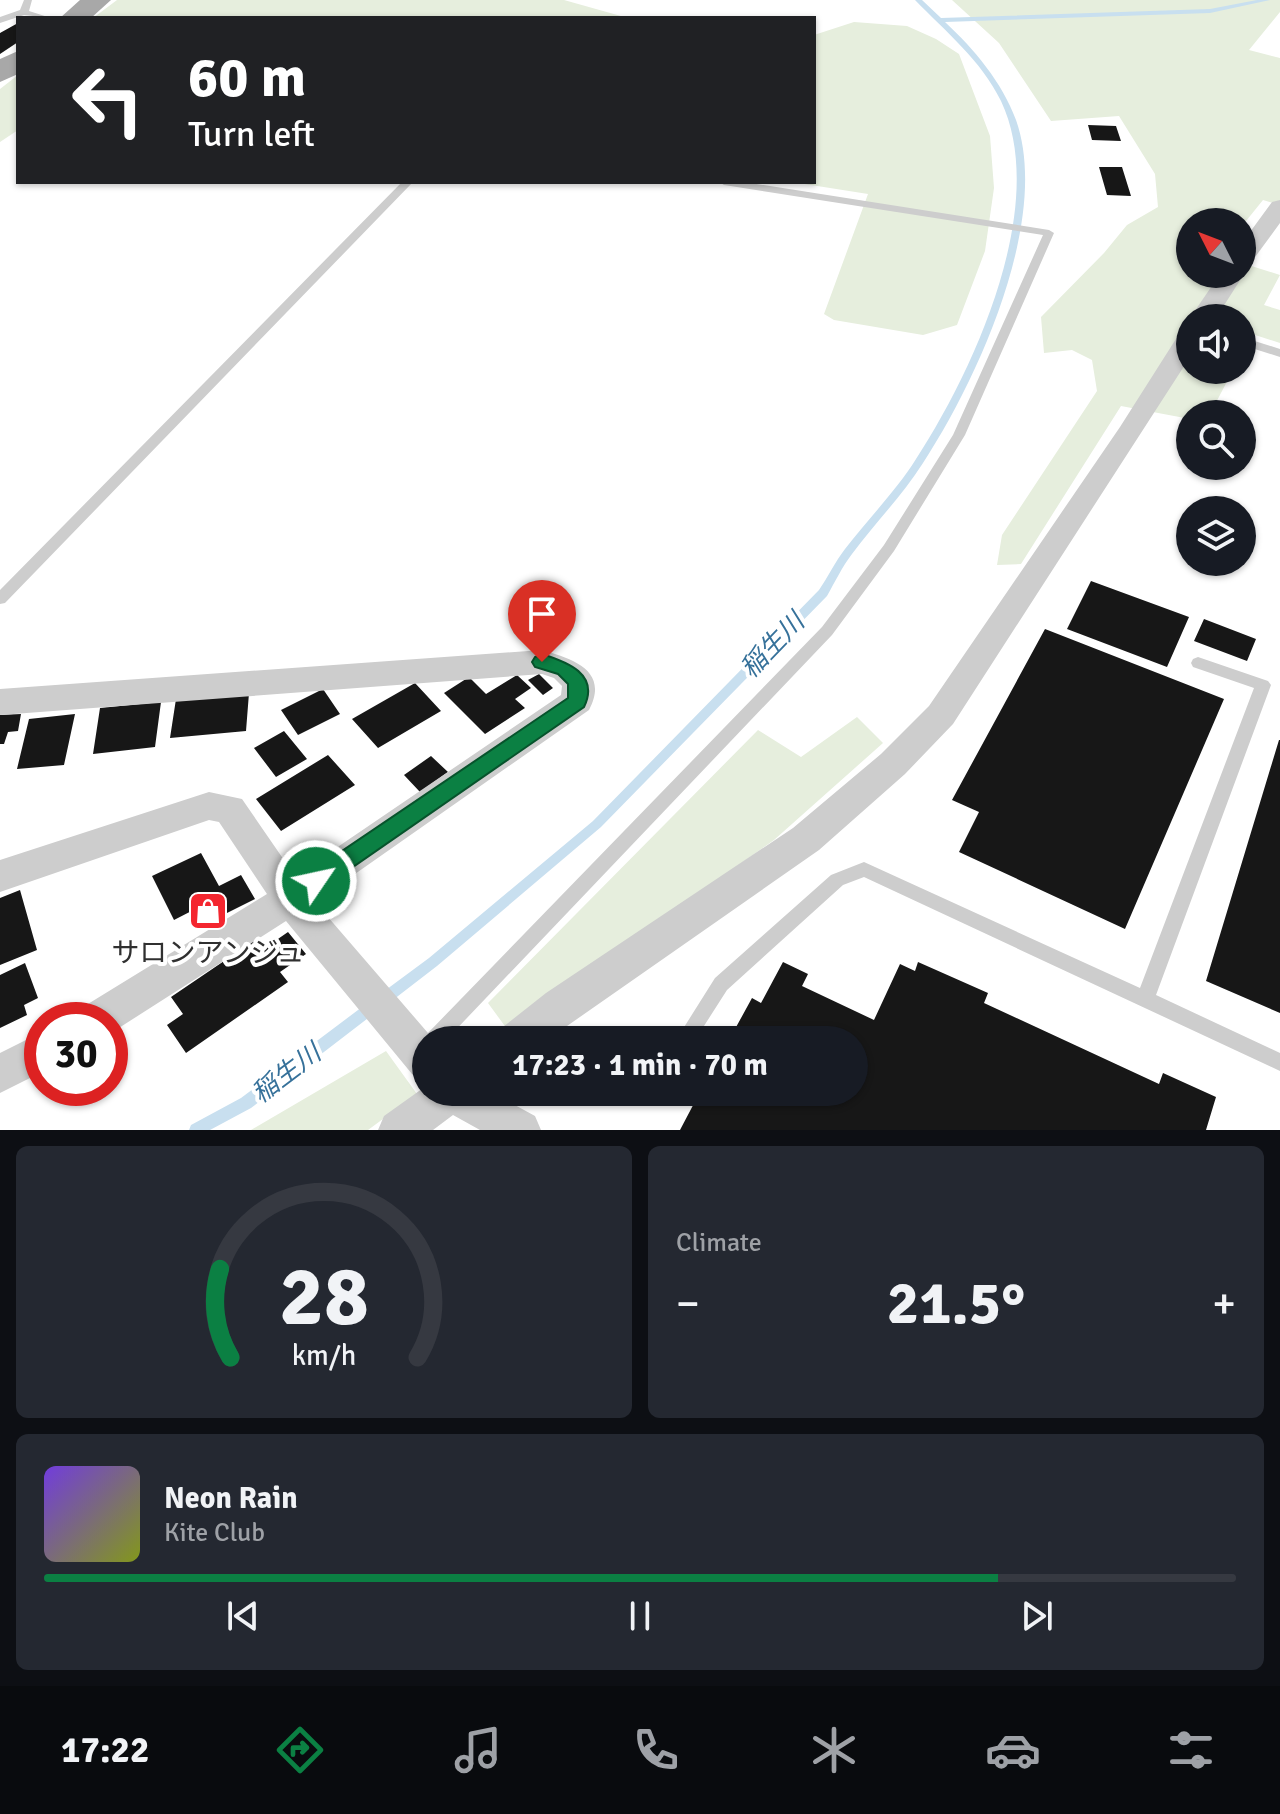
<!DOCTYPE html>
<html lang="en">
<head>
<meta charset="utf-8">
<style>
  body { margin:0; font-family:Signika,"Noto Sans JP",sans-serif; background:#242831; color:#f1f3f6; height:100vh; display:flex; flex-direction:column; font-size:30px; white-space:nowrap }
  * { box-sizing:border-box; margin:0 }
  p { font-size:26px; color:#9ea1a6 }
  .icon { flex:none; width:44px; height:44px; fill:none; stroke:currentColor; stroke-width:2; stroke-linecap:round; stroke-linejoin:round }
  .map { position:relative; height:1130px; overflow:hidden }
  .side { display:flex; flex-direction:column; gap:16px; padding:16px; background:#0d0f14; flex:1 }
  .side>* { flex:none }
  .top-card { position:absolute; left:16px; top:16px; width:800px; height:168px; border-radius:0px; box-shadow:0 2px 6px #0004; background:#202124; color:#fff; overflow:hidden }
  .needle { width:52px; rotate:312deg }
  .tools { position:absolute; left:1176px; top:208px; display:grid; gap:16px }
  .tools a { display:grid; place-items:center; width:80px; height:80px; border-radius:50%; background:#171b24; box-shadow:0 2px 6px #0004; font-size:40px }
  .speed { position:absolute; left:24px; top:1002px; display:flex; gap:16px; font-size:40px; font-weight:700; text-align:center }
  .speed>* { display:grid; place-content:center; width:104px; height:104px; border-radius:50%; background:#171b24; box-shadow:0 2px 6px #0004; line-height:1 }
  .speed .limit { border:12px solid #d22; background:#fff; color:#111 }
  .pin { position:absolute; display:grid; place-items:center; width:68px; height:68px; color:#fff; margin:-82px -34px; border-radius:50% 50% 50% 0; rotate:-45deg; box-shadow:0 0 8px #0007 }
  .pin .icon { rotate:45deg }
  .me { position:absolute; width:88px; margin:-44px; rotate:56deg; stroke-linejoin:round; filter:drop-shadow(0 0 6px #0008) }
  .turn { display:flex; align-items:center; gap:28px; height:168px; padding:0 40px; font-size:36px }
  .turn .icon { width:104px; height:104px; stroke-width:2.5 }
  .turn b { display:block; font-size:56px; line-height:68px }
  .big { font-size:60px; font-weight:700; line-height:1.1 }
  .side .card { flex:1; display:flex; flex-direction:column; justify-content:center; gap:12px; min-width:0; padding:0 28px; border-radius:12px; background:#242831 }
  .side .dial { align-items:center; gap:0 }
  .dial svg { height:208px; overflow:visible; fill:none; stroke:#363941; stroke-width:7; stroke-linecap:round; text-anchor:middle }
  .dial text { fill:#f1f3f6; stroke:none }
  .song { display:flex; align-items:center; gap:24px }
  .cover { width:96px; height:96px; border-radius:12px; background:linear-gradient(135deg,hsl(260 70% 55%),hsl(70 70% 35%)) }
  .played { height:8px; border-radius:4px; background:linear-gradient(90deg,#0b8043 80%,#363941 80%) }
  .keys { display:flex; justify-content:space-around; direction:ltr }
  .heat { display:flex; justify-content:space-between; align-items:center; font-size:44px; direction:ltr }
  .side .tiles { flex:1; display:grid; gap:16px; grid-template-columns:1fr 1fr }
  .card:last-child { grid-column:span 2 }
  .trip { position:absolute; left:412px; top:1026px; width:456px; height:80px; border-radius:40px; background:#171b24; box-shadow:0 2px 6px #0004; font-weight:700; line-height:80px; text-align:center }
  .tabs { display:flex; height:128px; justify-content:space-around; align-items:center; background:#090b0e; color:#9ea1a6 }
  .tabs .icon { width:56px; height:56px }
  .tabs .current { color:#0b8043 }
  .tabs b { font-size:36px; color:#f1f3f6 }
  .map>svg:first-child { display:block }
  .green { fill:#e6eedd }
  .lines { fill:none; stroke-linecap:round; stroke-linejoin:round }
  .stream { fill:#c8dfef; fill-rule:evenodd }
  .building { fill:#171717 }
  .service { fill:#cdcdcd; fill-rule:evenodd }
  .minor { fill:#cdcdcd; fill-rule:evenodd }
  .primary { fill:#a8a8a8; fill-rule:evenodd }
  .route { fill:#0b8043; stroke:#07532c; stroke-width:2 }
  .labels { text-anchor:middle; stroke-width:8; stroke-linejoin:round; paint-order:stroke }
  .water-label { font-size:26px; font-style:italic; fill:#36719a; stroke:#fff }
  .near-poi-label { font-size:28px; fill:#303030; stroke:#fff }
</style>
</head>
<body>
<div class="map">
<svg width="1280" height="1130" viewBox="0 0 1280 1130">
  <rect width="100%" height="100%" fill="#fff"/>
  <!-- green -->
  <path class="green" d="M117,0h447l64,18h-535z
    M952,0h328v12l-31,38 31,8v147l-17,-5 -21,26v-4h-52v52h52v-11l38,12 -16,30 16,5v33l-28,-9 -10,18v-34h-52v52h43l-23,44h-20v5l-69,-13 -100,158 -24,1 5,-30 95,-144 -5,-31 -20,-10 -28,3 -3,-36 63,-64 23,-28 31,-18 -3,-33 -36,-58 -68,5 -52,-78z
    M854,22l53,4 29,13 23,15 31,82 4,52 -9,63 -28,74 -34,10 -89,-15 -10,-6 44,-120 -76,-12h22v-147z
    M18,75v55l-18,12v-53z
    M857,717l26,26 -109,97 -267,189 -19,-26 270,-273 43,27z
    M386,1051l31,43 -49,36h-117z"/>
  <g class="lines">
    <!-- stream -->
    <path class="stream" d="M915,0h7l19,18 269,-9 47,-9h13l-60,13 -265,9c29,27 57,60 71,98 35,99 -38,259 -93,343 -21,33 -48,60 -71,91 -10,13 -17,28 -25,42l-226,231 -164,139 -48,37 -5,2 -5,-2 -1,-4 1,-4 50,-37 164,-137 226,-231c9,-13 16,-28 26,-41 23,-30 51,-58 71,-90 58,-89 134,-254 85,-358 -20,-41 -55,-69 -86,-101z
      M371,1002l5,2 1,4 -1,4 -125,96 -41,22h-21l2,-5 50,-27 125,-94z"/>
  </g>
  <!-- building -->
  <path class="building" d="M18,23v19l-18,12v-21z
    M1088,125l28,1 5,15 -29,-1z
    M1099,167h23l9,29 -24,-1z
    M1091,581l98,36 -22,50 -100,-38z
    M1204,619l52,20 -9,22 -53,-20z
    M1045,629l179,70 -99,230 -166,-77 20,-40 -27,-12z
    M539,674l14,14 -10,7 -15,-15z
    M517,675l14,13 -16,11 10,9 -40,26 -41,-41 25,-16 17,17z
    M415,683l26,28 -63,37 -26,-29z
    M323,689l17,25 -42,21 -17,-25z
    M249,693l-3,38 -76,7 6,-39z
    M161,702l-6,45 -62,7 7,-46z
    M21,714l-3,17 -10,1 -4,12h-4v-29z
    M75,714l-11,51 -47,4 12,-50z
    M284,731l23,28 -31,18 -22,-29z
    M1279,740h1v273l-74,-32z
    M328,755l27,30 -74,46 -25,-32z
    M431,756l17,16 -28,20 -16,-17z
    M201,853l18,33 22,-11 14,24 -36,18 -8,-16 -37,19 -22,-44z
    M20,890l17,60 -37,15v-67z
    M288,932l18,22 -26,18 8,10 -102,71 -19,-28 16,-11 -12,-17 84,-57 7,10z
    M783,962l25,12 -6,12 72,34 26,-56 15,7 3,-9 70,31 -4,10 175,81 4,-11 53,24 -10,33h-526l20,-38h154v-52h-125l23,-42 9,5z
    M25,963l13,35 -14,7 3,10 -27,13v-53z"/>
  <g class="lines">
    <!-- service -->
    <path class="service" d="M24,0h8l-3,11 22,7 -27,-3 -24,8v-6l20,-7z
      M402,182h11l-408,421 -5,1v-14z
      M719,182h25l305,48 5,3 -89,202 -71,116 -62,84 -386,405h-20v3l-1,-3 2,-6 395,-407 62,-82 69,-110 90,-200 -319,-50z
      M1242,337l38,12v8l-38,-12z
      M1198,657l70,24 3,4 -115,310 124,58v18l-416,-194 -21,8 -116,105 -32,50h-19l39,-62 116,-103 33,-13 276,126 114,-300 -61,-21 -2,-4 2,-4z"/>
    <!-- minor -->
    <path class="minor" d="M1280,200v23l-30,41 -8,2v-23l30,-41z
      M1242,271l2,3 -28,44h-26l30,-44h22z
      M1190,328v29l-237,367 -48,50 -86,76 -272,190h-50l6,-13 43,-34 247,-165 88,-74 48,-48 191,-279 61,-96z
      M542,650c30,9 68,20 47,60l-274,192 119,138h-8v40l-14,-6 -126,-153 -175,112 -1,-13h-33l6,-13 184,-113 -48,-72 -10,-2 -209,72v-32l209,-68 33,7 53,77 266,-181 1,-9 -8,-8 -12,-4 -542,41v-26z
      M42,1032v40l-42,21v-40z
      M426,1086v6h65l44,24 6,14h-61l-27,-15 -20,15h-55l6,-14z"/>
    <!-- primary -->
    <path class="primary" d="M80,0h31l-20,18h-31z
      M18,51v23l-18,8v-23z"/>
  </g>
  <!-- route -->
  <path class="route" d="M542,654c25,8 58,20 42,53l-260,180 -8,3 -8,-3 -3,-6 3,-7 260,-176v-14l-10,-10 -23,-7 -3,-5 3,-5z"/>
  <!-- icons -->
  <defs>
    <g id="shop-square" transform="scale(2)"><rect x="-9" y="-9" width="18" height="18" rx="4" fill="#f4262f" stroke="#fff"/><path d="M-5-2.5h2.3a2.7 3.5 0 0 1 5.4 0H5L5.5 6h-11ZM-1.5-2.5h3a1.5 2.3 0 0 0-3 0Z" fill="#fff"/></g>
  </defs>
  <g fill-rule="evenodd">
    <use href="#shop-square" x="208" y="911"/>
  </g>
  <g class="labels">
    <!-- water labels -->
    <g class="water-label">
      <text transform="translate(772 645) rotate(-46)" y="9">稲生川</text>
      <text transform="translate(286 1073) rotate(-37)" y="9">稲生川</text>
    </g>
    <!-- near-poi labels -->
    <g class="near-poi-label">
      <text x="208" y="962">サロンアンジュ</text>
    </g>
  </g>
</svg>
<div class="tools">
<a><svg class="needle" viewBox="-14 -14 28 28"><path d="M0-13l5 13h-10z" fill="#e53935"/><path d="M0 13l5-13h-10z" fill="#9ea1a6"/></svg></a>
<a><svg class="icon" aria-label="sound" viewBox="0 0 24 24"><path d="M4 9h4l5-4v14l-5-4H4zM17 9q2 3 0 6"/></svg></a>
<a><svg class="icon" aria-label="search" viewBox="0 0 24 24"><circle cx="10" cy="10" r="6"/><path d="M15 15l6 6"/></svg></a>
<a><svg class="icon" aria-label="layers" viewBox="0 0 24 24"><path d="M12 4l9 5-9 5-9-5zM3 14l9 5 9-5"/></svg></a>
</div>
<div class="speed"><div class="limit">30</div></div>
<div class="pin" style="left:542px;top:662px;background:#d93025"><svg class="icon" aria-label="arrive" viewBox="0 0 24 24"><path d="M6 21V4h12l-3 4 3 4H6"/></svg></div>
<svg class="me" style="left:316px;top:881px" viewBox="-20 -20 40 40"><circle r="17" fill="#0b8043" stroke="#fff" stroke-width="3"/><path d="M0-11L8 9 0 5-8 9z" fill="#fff"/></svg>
<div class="trip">17:23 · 1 min · 70 m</div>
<div class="top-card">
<div class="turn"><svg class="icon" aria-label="left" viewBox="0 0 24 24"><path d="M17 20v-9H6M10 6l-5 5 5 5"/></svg><div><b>60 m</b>Turn left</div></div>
</div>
</div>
<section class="side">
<div class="tiles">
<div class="card dial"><svg viewBox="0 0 100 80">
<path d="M14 69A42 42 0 1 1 86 69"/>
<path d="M14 69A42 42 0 0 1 10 35" stroke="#0b8043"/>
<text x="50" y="56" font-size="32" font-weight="700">28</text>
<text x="50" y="72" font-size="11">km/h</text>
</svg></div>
<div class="card"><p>Climate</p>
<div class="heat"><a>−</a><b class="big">21.5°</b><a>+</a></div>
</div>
<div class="card">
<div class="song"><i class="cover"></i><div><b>Neon Rain</b><p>Kite Club</p></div></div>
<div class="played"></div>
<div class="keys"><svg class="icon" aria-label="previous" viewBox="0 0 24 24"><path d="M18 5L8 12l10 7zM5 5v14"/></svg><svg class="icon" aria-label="pause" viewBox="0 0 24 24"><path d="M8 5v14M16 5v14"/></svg><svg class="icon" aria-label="next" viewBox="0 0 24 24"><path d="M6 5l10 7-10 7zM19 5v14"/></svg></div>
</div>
</div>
</section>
<nav class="tabs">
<b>17:22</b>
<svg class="icon current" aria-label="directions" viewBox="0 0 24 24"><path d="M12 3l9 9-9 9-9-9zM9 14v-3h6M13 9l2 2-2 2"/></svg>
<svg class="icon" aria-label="music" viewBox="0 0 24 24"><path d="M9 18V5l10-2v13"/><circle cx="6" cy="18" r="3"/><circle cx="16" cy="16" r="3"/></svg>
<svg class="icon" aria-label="phone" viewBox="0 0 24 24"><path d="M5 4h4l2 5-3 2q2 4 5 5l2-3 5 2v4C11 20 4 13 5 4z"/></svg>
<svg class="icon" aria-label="climate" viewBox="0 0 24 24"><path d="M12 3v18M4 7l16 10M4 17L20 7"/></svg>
<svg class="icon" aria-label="car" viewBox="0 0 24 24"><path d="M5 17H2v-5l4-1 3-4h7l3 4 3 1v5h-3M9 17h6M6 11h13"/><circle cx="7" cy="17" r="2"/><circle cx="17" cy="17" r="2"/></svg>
<svg class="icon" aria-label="filters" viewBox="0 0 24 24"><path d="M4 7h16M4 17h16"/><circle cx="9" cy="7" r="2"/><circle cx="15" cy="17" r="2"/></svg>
</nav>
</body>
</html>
